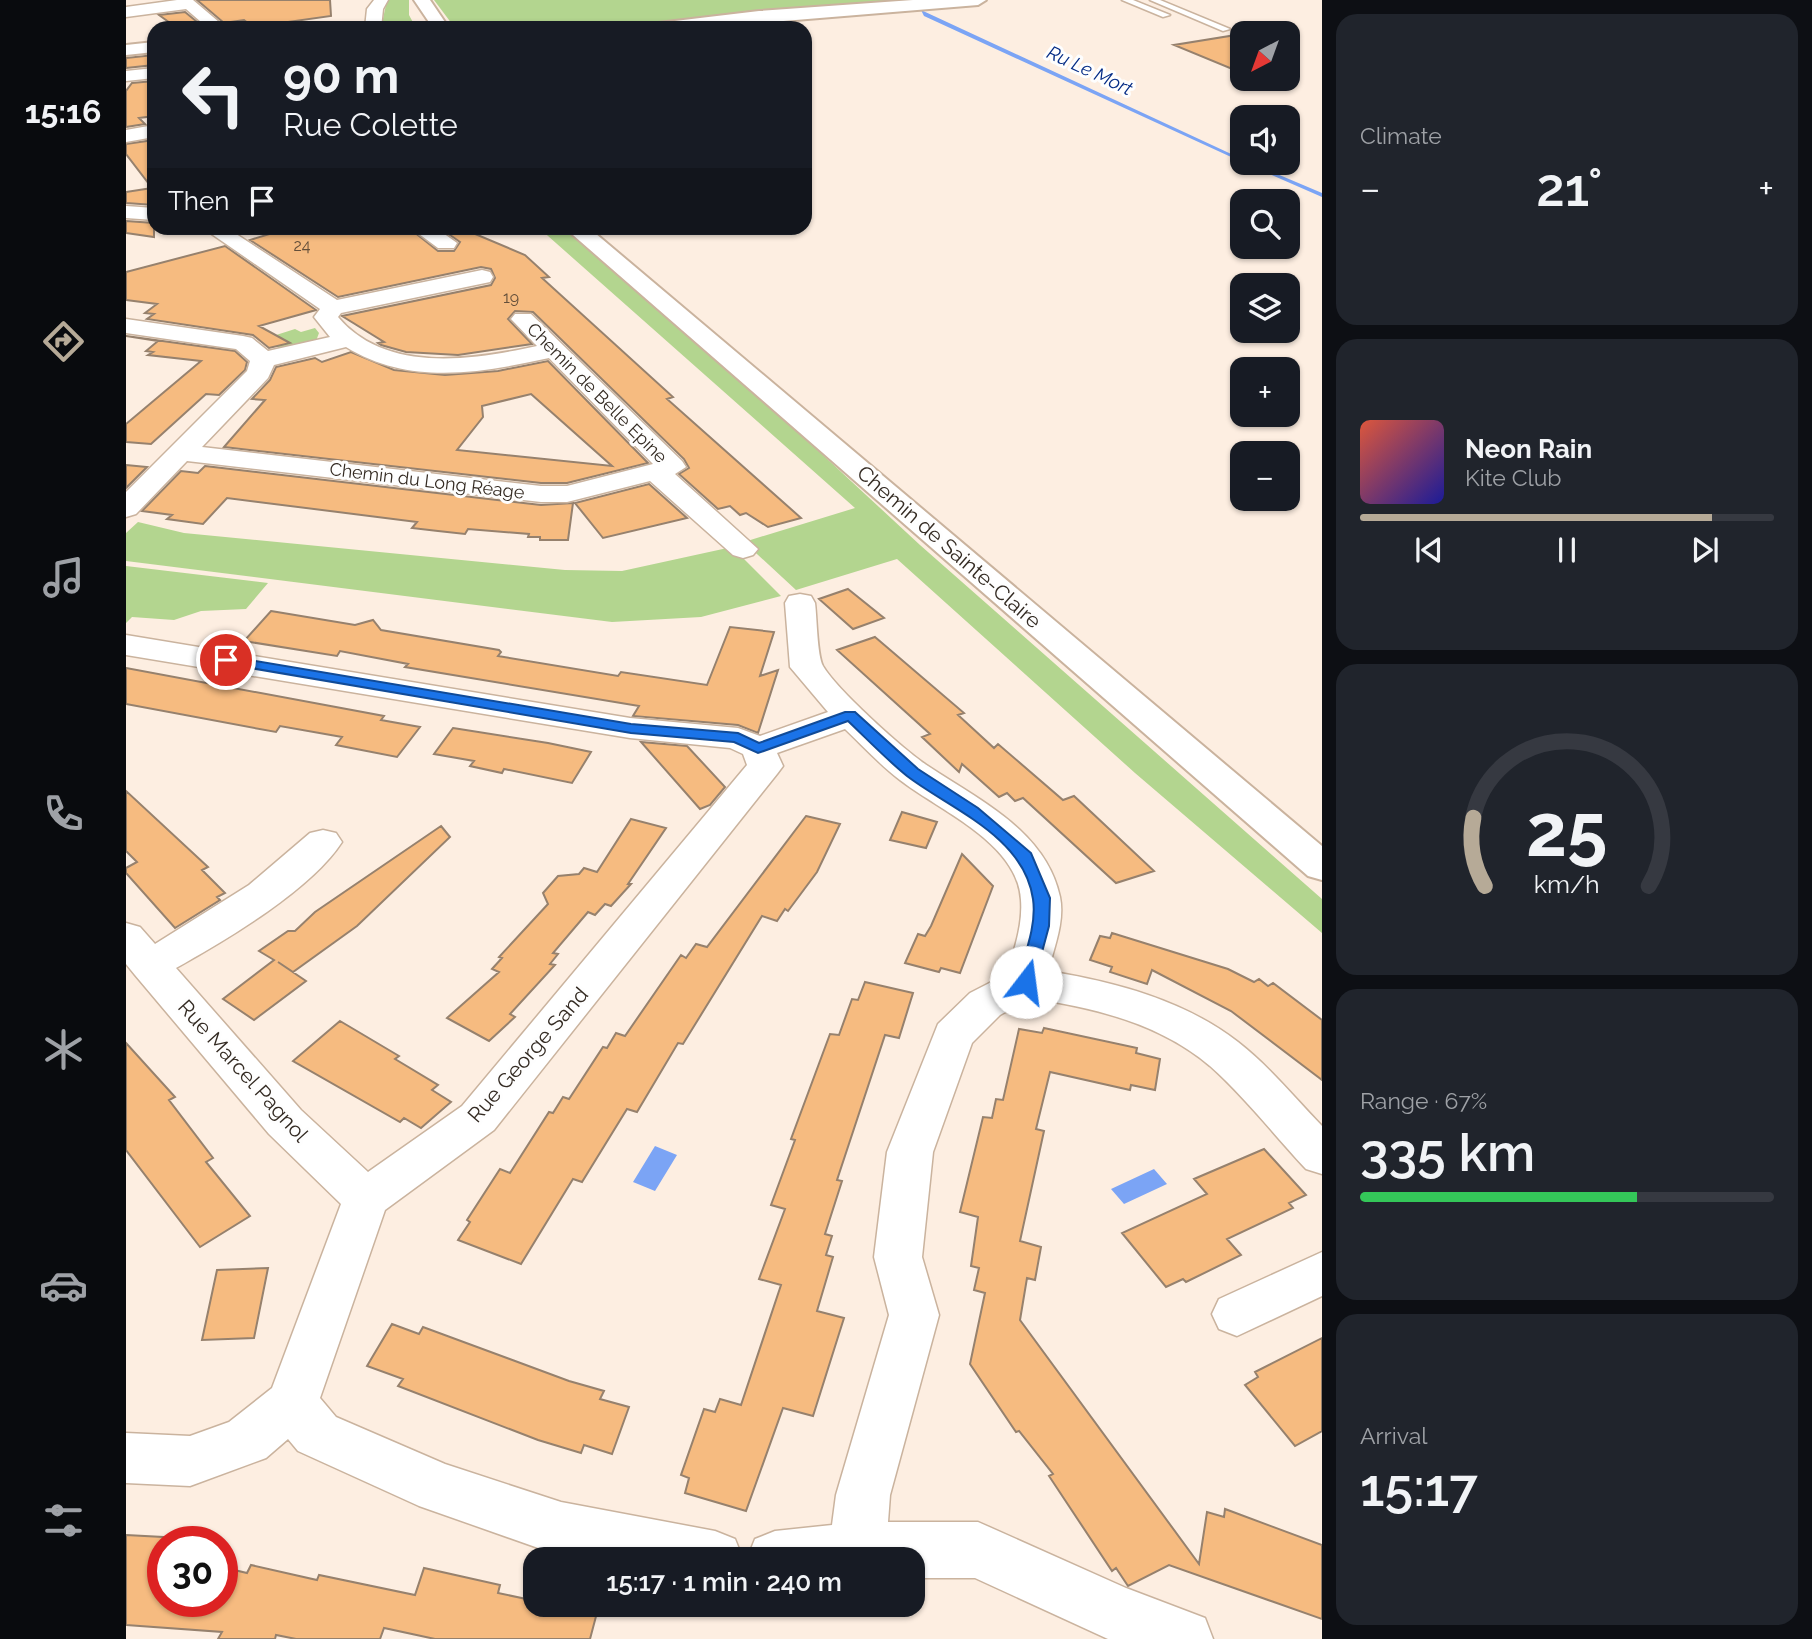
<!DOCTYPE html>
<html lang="en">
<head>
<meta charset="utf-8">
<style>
  body { margin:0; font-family:Raleway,sans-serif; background:#20242c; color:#f1f3f6; height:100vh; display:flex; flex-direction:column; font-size:26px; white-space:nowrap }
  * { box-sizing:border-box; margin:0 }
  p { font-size:23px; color:#9ea1a6 }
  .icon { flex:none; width:38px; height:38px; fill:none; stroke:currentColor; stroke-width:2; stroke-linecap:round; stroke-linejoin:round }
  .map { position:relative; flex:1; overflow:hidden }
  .details { display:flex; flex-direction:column; gap:14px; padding:14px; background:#0d0f14; width:490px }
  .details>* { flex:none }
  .top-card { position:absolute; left:21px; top:21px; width:665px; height:214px; border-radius:21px; box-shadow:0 2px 5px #0004; background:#171b24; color:#f1f3f6; overflow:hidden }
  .needle { width:46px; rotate:221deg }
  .fabs { position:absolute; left:1104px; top:21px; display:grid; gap:14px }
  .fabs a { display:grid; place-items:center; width:70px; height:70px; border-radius:14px; background:#171b24; box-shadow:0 2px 5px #0004; font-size:35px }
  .speed { position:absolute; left:21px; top:1526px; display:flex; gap:14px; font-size:35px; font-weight:700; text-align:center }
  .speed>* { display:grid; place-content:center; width:91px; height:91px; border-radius:50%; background:#171b24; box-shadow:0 2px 5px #0004; line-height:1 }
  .speed .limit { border:10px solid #d22; background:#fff; color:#111 }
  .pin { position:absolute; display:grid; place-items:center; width:60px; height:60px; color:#fff; margin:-30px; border:4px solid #fff; border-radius:50%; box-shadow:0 2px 7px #0007 }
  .me { position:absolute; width:77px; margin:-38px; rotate:15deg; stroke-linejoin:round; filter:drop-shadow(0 0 5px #0008) }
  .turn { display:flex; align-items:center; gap:24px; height:147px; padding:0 21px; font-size:32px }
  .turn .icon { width:91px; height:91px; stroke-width:2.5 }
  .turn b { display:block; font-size:49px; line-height:60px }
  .then { display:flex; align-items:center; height:66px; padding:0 21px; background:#0003; gap:14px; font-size:26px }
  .big { font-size:52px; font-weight:600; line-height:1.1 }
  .details .widget { flex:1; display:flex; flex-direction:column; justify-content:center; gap:10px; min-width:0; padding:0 24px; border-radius:21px; background:#20242c }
  .details .dial { align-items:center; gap:0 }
  .dial svg { height:182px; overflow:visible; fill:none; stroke:#363941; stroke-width:7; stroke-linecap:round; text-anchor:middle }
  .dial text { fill:#f1f3f6; stroke:none }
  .song { display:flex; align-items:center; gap:21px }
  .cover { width:84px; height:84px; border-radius:10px; background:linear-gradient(135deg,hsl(10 70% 55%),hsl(240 70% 35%)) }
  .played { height:7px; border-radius:4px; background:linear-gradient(90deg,#b6aa97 85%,#363941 85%) }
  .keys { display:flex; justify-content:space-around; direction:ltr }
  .heat { display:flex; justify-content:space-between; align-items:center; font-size:38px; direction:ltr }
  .charge { height:10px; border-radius:5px; background:linear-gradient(90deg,#34c759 67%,#363941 0) }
  .trip { position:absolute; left:397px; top:1547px; width:402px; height:70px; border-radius:21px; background:#171b24; box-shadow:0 2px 5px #0004; font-weight:600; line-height:70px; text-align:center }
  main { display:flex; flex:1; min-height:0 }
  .menu { display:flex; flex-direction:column; width:126px; justify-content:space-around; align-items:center; background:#090b0e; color:#9ea1a6 }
  .menu .icon { width:49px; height:49px }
  .menu .current { color:#b6aa97 }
  .menu b { font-size:32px; color:#f1f3f6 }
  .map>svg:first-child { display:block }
  .green { fill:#b3d58f }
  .water { fill:#7ba4f5 }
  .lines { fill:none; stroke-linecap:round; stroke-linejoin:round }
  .stream { fill:#7ba4f5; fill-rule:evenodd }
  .building { fill:#f6bb80; stroke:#96816d; stroke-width:2; fill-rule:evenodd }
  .service-casing { stroke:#cab39e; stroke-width:3 }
  .minor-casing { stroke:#cab39e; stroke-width:3 }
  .tertiary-casing { stroke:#cab39e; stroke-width:4 }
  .secondary-casing { stroke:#cab39e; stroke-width:4 }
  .service { fill:#fff; fill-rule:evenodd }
  .minor { fill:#fff; fill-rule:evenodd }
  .tertiary { fill:#fff; fill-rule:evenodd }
  .secondary { fill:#fff; fill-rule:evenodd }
  .route { fill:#1a73e8; stroke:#114b97; stroke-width:2 }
  .labels { text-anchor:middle; stroke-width:6; stroke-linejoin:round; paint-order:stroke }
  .far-number-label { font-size:16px; fill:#644f3a }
  .far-street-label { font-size:18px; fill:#342b23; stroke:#fefefe }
  .far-water-label { font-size:19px; font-style:italic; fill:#042b85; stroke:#fefefe }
  .street-label { font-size:21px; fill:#342b23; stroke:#fefefe }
</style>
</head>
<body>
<main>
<nav class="menu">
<b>15:16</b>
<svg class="icon current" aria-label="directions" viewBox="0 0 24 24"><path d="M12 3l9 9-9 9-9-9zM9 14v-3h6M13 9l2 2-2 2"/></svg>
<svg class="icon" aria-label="music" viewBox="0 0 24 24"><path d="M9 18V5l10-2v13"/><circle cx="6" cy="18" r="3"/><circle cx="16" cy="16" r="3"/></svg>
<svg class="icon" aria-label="phone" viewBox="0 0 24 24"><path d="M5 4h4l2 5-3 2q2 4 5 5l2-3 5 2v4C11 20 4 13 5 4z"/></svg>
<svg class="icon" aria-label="climate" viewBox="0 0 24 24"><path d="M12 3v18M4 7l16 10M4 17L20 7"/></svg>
<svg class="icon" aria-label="car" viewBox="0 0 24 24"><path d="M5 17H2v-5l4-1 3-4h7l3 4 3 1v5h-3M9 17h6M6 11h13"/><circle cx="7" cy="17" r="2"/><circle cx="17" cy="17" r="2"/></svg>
<svg class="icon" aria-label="filters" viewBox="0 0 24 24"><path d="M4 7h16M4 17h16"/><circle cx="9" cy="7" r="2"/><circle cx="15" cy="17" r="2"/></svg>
</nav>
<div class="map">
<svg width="1196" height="1639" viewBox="0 0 1196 1639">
  <rect width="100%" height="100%" fill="#fdeee1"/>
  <!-- green -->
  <path class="green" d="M261,0h22v15l7,13h-35z
    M308,0h520l-182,13 -129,15h-188z
    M413,228h26l218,190 137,127 402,354v34l-187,-160 -238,-214 -101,31 -52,-48 111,-34z
    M189,328l4,5 -3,8 -33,7 -11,-2 1,-10 22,-7 6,3z
    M12,522l46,11 381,37 57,1 110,-24 49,49 -80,21 -89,5 -486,-61v-28z
    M0,566l142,17 -22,26 -45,2 -27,9 -42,-3 -6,6z"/>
  <!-- water -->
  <path class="water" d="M529,1146l22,9 -22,36 -22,-9z
    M1028,1169l13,15 -43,20 -13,-15z"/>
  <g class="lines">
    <!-- stream -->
    <path class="stream" d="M795,10l321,149v3l-318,-146z
      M1118,163h7l71,30v4z"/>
  </g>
  <!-- building -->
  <path class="building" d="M71,0h133l1,16 -78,11 -9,-7 -20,3z
    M59,12l17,14 -25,2 -18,-13z
    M1116,34v39l-68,-28z
    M28,55v10l-28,3v-10z
    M28,81v35l-15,2 6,6 -19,3v-36l6,-8z
    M28,140v65l-28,-2v-11l26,-4 -26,-34v-10z
    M0,221l28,2v14l-28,-4z
    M163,228h120l29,23h16l6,-9 -20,-14h21l64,27 24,22 -7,1 131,119 -6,2 134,119 -33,9 -22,-14 -6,2 -10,-9 -12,3 -39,-35 10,-6 -5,-9 -151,-147 -18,-1 -7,8 24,25 -74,11 -52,-3 -25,-7 -3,-2 6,-1 -42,-26 149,-31 4,-7 -4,-9 -10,-2 -143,30 -88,-57z
    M99,246l91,64 -57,16 31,17 -21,5 -16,-13 -106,-16 7,-5 -9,-1 12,-9 -31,-4v-28z
    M0,336l109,15 12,11 -2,8 -26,25 -13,-1 -55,50 -25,-2v-18l75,-63 -53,-6 5,-3 -7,-1 12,-10z
    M225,352l43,18 51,5 53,-4 50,-10 100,102 -81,20h-26l-317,-36 41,-47 -13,-1 18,-19 6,-13 39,-9 7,4zM405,394l81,72 -155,-16 26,-33 -1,-11z
    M0,465l21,2 -21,21z
    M79,466l336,39 32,-2 -5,37h-28v-3h-12l1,-3 -61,-5 -3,5 -27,-3 -26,-3 5,-6 -190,-24 -24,26 -36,-5 5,-4 -30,-4 39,-40 17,2z
    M523,484l38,34 -84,20 -28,-35z
    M722,589l36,29 -31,11 -34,-30z
    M145,611l84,14 18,-5 8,10 118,20 2,2 -3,4 120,20 3,-4 86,13 23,-58 44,5 -14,44 18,-6 -20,63 -20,-8 -105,-9 6,-10 -234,-39 3,-3 -68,-13 -3,5 -93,-15z
    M749,637l89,76 -6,2 36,33 4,-4 65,56 11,-4 80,75 -38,12 -93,-85 -8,3 -8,-8 -8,4 -37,-33 -3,8 -37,-35 8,-3 -93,-84z
    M0,668l258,48 -3,4 39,7 -23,30 -61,-12 6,-8 -62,-11 -4,6 -150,-28z
    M327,728l95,15 43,9 -19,31 -68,-14 -2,4 -32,-7 4,-5 -40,-7z
    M515,742l46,4 38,41 -15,18 -10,4z
    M0,791l82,76 -6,3 23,23 -8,4 3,3 -45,28 -49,-55v-5l11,-6 -11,-11z
    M776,812l35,10 -11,26 -36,-8z
    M680,816l34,8 -23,48 -29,39 -3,-2 -8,12 -15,-5 -79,128 -5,-1 -41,69 -10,-3 -45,73 -9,-3 -52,85 -63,-24 12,-18 -3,-2 33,-51 10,4 39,-61 4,1 10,-16 6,2 34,-52 4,1 9,-15 9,3 56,-81 5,3 10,-14 11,3z
    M505,819l35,9 -38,56h3l-20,22 -6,-2 -10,11 -7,-3 -35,41 5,1 -8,10 5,1 -45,49 5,3 -26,24 -42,-23 52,-46 -7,-3 10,-11 -3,-1 49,-53 -5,-11 15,-17 21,-2 5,-6 13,4z
    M315,826l9,11 -93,89 -64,46 -15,-10 28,19 -52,39 -31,-21 51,-39 -15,-9 29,-20h7l20,-19z
    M836,854l31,32 -33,87 -19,-5 -2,4 -34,-9 13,-29 7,2 6,-10z
    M986,933l116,36 26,13 5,-3 9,7 5,-3 49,37v60l-91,-69 -79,-41 -5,14 -37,-12 2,-5 -22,-7 10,-24 10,2z
    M739,982l48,11 -14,45 -14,-3 -48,145 5,1 -17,53 7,2 -6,19 7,2 -16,54 27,7 -31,98 -30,-8 -37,103 -61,-18 4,-15 -8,-3 23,-66 11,3 5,-13 21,6 40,-120 -22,-6 26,-70 -14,-4 24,-65 -4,-1 39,-105 9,1 13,-36 6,1z
    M214,1021l59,35 -4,3 43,26 -6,5 19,12 -30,26 -17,-10 -4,4 -107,-61z
    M918,1028l93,20 -1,5 24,6 -5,31 -24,-5 -1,5 -80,-18 -14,57 8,2 -24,110 21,6 -6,33 -8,-2 -7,42 179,244 8,-52 17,5 1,-8 97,36v74l-153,-54 -41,21 -12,-18 -4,3 -63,-95 4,-2 -34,-43 -3,1 -46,-68 15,-71 -11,-3 5,-22 -8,-2 7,-49 -18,-5 23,-95 9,1 4,-19 7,1 16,-71 23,4z
    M0,1043l49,54 -6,3 44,58 -7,4 44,54 -50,31 -74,-97z
    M1138,1149l42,46 -17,8 4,5 -66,31 14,16 -55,27 -3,-3 -17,8 -44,-54 85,-39 -13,-15z
    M142,1268l-14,70 -52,2 15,-70z
    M266,1324l27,10 4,-7 146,54 35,10 -4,8 29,8 -17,47 -28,-9 -3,8 -43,-13 -140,-54 5,-7 -36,-13z
    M1196,1338v93l-27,15 -50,-61 13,-8 -3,-5z
    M0,1535l37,2v64h59v-34l25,6 4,-8 66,15 2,-5 96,20 9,-27 76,17 -2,8 38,8v4h63l-9,34h-155l-51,-11 -4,11h-84l-20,-4 -1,4h-57l4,-7 -96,-7z"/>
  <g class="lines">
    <!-- service casing -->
    <g class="service-casing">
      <path id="service" d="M996,0h11l37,15 -7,2z
        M1024,0h10l70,29 -7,2z"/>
    </g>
    <!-- minor casing -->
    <g class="minor-casing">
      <path id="minor" d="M51,0h16l33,28h-18l-22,-19 -60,8v-10z
        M248,0h14l-5,9 -2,19h-16l2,-19z
        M28,68v10l-28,3v-10z
        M28,125v12l-28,5v-12z
        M0,206l28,2v12l-28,-2z
        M77,228h24l110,72 145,-30 8,2 3,5 -3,5 -149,31 -3,4c48,57 135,43 199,29l-26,-27 4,-5h16l151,147 4,6 -11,7 83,75 -5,6 -10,3 -10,-3 -83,-74 -83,21h-26l-354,-41 -51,53 -10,3v-25l121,-121 3,-10 -14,-12 -110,-16v-14l117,17 9,2 16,13 62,-14 -16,-20 6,-8zM220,347c63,39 135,26 203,11l104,106 -86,22h-26l-339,-39 66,-69 6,-13z
        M285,228h25l21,15 -3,5h-16z
        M674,594l11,2 4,7c2,15 2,52 8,63 14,24 81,84 105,100 51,34 118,65 132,131 5,24 -6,51 -12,74 67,11 136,29 190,71 31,24 57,56 84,84v48l-16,-5c-32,-34 -61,-72 -96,-103 -51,-43 -115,-58 -180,-68l-30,17 -28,28 -39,109 -11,105 17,58 -49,180 -2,27h90l148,66 79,30 8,21h-105l-133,-61h-61v-19h-167l8,-20 20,-8 57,-6 4,-30 53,-180 -15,-58 13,-105 51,-128 32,-31 37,-19c7,-24 16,-49 14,-74 -3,-57 -81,-89 -121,-120 -20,-15 -37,-34 -55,-51l-68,24 6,13 -6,8 -283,356 -109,80 -65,188 16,19 109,47 116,38 154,29 20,8 8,20h-166l-16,-3 -142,-50 -121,-55 -10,-12 -22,19 -76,28 -64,-3v-50l64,3 39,-14 43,-34 69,-184 -72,-70 -134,-159 -9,-11v-41l14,4 15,17 94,-59 61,-52 13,-3 13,3 6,9c-31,48 -116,98 -166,126l125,142 67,62 94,-66 285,-341 -4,-11 -13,-6 -100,-10 -504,-83v-20l504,83 108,10 22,8 68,-24 -38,-45 -5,-64 4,-7z
        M1196,1252v44l-85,40 -18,-7 -7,-15 7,-15z"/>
    </g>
    <!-- tertiary casing -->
    <g class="tertiary-casing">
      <path id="tertiary" d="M787,0h73l-8,5 -279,23h-49l8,-5 101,-12z
        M28,42v10l-28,3v-10z"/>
    </g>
    <!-- secondary casing -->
    <g class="secondary-casing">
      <path id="secondary" d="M288,0h16l19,28h-16z
        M439,228h24l733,618v34l-14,-4z"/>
    </g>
    <!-- service -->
    <use href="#service" class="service"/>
    <!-- minor -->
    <use href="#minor" class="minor"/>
    <!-- tertiary -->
    <use href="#tertiary" class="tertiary"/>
    <!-- secondary -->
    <use href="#secondary" class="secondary"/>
  </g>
  <!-- route -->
  <path class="route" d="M100,656l405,68 107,9 21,10 86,-31h10l63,57 60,39 53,45 19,45 -1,28 -15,56 -8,6 -9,-6c7,-26 20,-56 16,-83 -9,-63 -83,-90 -126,-123 -21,-17 -40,-37 -59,-55l-90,32 -24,-11 -103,-9 -410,-70 -2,-3z"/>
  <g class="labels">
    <!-- far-number labels -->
    <g class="far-number-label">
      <text x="176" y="251">24</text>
      <text x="385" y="303">19</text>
    </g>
    <!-- far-street labels -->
    <g class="far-street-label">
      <text transform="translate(471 393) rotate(45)" y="6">Chemin de Belle Epine</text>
      <text transform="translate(301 481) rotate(7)" y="6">Chemin du Long Réage</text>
    </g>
    <!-- far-water labels -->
    <g class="far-water-label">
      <text transform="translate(964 70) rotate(25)" y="7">Ru Le Mort</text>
    </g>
    <!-- street labels -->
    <g class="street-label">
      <text transform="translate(823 547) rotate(41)" y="7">Chemin de Sainte-Claire</text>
      <text transform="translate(402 1055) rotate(-49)" y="7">Rue George Sand</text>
      <text transform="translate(117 1071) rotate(48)" y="7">Rue Marcel Pagnol</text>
    </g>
  </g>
</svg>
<div class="fabs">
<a><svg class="needle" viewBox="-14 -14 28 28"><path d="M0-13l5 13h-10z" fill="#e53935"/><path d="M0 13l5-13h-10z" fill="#9ea1a6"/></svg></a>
<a><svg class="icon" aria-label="sound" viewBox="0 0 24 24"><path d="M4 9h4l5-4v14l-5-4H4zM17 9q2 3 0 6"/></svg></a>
<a><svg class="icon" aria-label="search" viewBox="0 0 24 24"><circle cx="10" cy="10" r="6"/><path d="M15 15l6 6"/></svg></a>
<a><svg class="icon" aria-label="layers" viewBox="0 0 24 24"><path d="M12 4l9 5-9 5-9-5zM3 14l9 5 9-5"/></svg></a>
<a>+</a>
<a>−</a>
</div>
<div class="speed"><div class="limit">30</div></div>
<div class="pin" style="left:100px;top:660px;background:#d93025"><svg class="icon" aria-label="arrive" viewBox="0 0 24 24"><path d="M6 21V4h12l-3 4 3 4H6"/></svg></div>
<svg class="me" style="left:900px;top:982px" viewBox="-20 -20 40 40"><circle r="19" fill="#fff"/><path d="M0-13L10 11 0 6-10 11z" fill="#1a73e8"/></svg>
<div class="trip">15:17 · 1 min · 240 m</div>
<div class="top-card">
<div class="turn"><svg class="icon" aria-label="left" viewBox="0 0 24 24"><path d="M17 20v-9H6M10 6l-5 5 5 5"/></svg><div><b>90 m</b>Rue Colette</div></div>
<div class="then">Then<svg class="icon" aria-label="arrive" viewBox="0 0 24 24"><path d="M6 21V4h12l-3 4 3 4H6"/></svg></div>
</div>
</div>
<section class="details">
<div class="widget"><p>Climate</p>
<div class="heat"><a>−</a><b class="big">21°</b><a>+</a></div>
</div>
<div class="widget">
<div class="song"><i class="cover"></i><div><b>Neon Rain</b><p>Kite Club</p></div></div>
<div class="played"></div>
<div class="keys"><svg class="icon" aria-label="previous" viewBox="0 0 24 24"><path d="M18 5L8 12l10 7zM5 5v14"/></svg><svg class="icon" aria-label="pause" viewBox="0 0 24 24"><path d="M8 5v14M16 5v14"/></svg><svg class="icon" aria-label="next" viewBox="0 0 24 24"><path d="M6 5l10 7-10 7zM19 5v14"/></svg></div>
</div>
<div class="widget dial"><svg viewBox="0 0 100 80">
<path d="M14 69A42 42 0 1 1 86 69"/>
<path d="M14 69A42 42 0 0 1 9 39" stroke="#b6aa97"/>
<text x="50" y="56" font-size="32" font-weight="700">25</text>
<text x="50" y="72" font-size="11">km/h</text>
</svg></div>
<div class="widget"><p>Range · 67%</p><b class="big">335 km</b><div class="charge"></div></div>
<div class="widget"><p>Arrival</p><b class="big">15:17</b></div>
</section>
</main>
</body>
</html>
